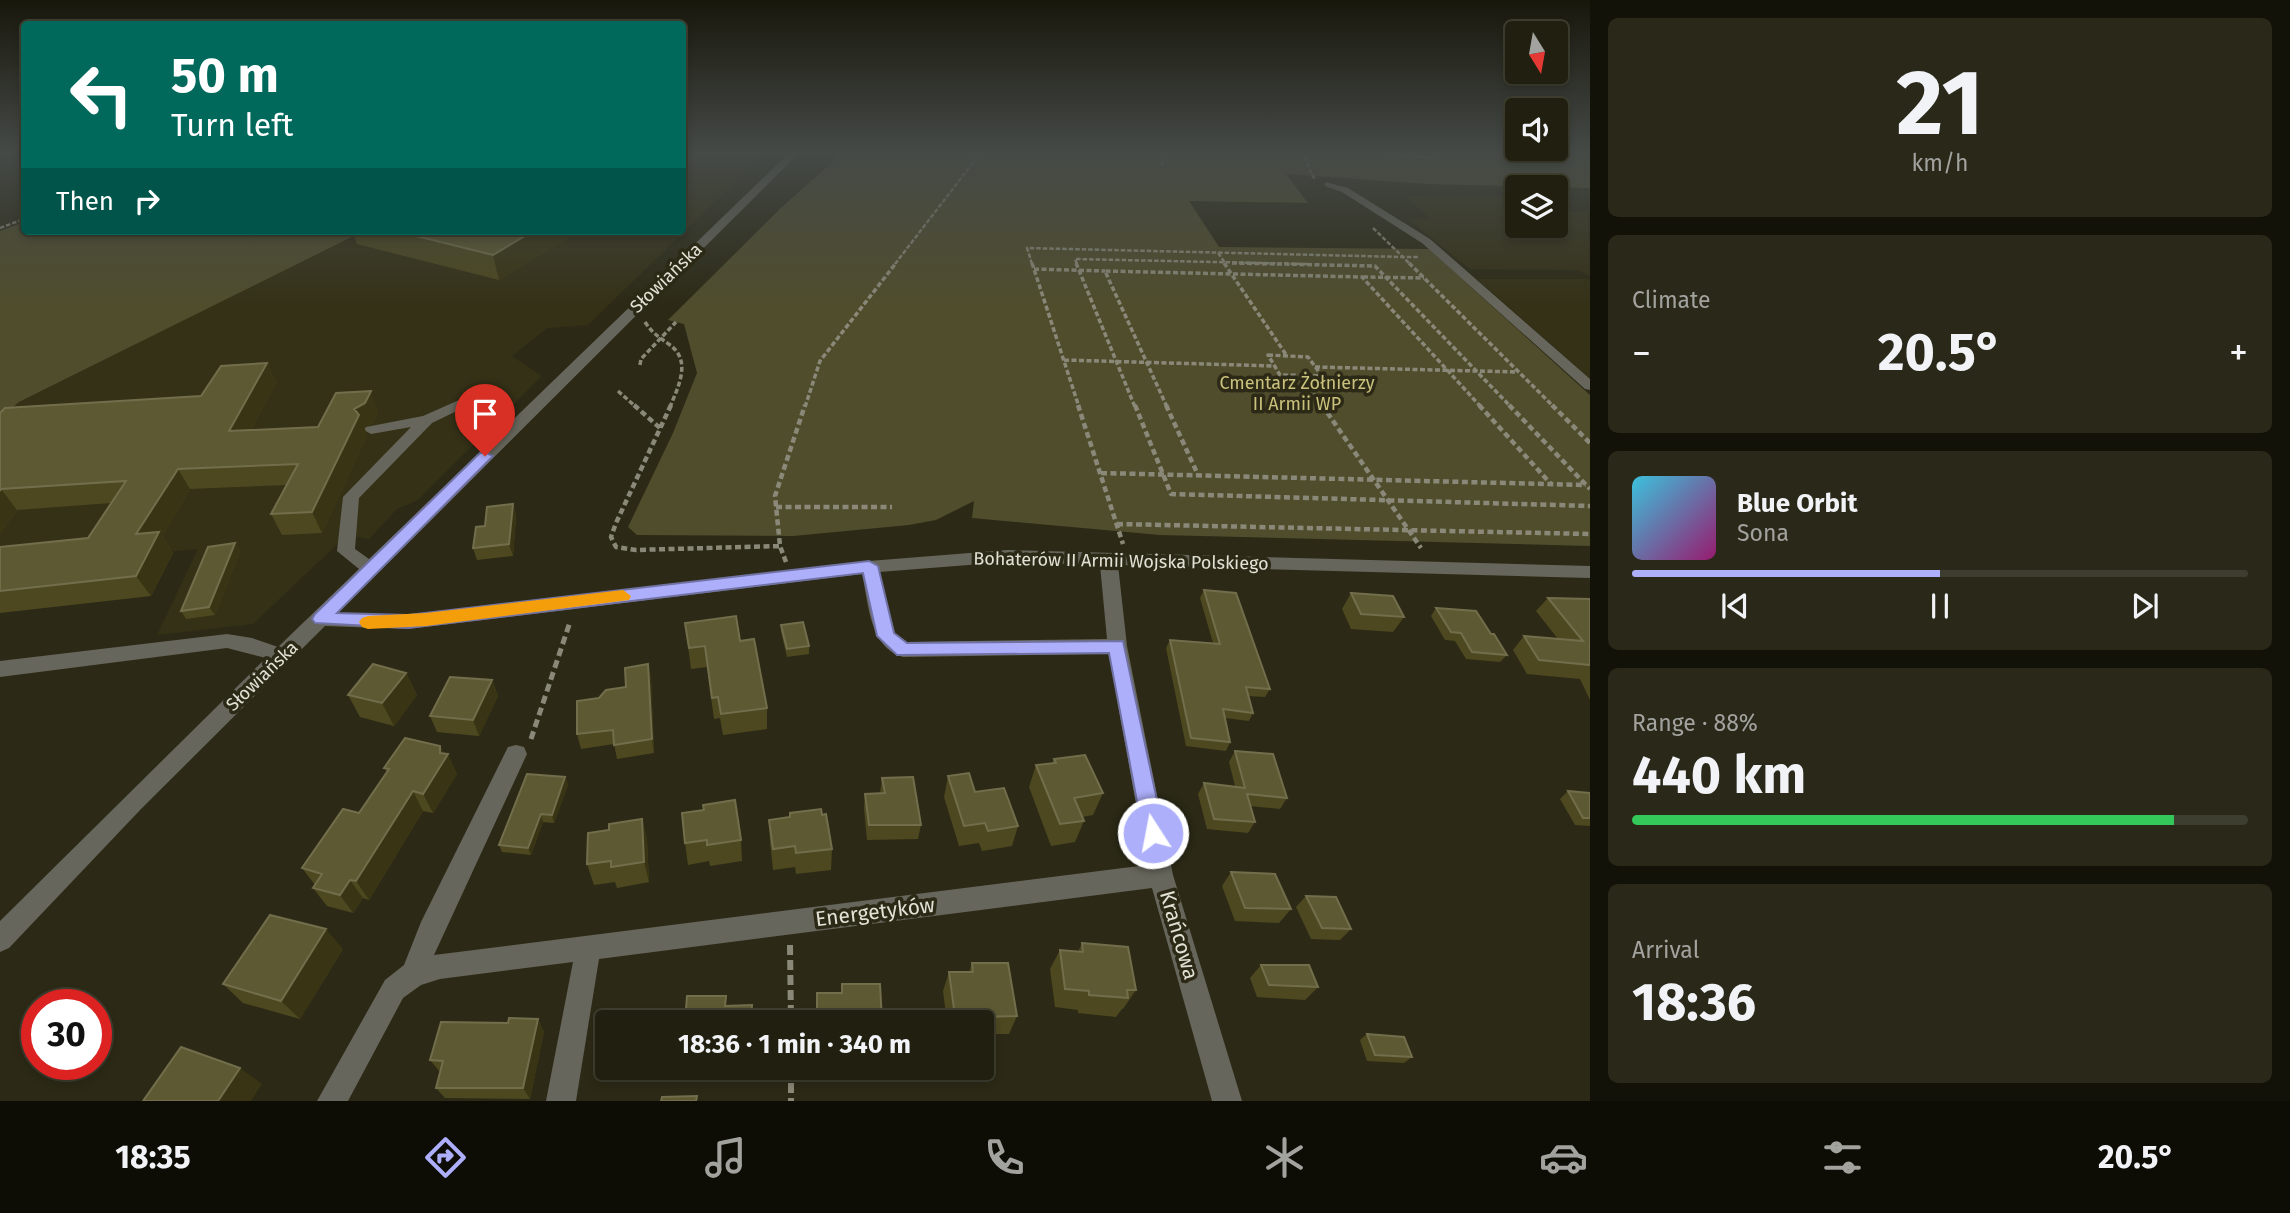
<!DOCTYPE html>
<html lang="en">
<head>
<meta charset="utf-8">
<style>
  body { margin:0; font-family:"Fira Sans",sans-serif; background:#292819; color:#f1f3f6; height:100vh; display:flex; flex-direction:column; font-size:26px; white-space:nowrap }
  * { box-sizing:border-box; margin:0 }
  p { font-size:23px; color:#a2a39f }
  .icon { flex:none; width:38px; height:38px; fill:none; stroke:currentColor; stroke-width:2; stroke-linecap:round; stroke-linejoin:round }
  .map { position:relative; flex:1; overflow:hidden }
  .details { display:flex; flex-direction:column; gap:18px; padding:18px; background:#121209; width:700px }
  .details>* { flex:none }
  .hud { position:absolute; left:21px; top:21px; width:665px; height:214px; border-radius:7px; box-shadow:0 4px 10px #0003,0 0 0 2px #3e3e30; background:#00695c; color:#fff; overflow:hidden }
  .needle { width:46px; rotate:169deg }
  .controls { position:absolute; left:1505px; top:21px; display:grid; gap:14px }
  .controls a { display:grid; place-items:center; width:63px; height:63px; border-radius:7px; background:#212010; box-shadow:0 4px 10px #0003,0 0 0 2px #3e3e30; font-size:35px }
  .speed { position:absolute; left:21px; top:989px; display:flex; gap:14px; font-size:35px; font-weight:700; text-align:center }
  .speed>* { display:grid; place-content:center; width:91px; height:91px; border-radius:50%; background:#212010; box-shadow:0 4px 10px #0003,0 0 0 2px #3e3e30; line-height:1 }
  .speed .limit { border:10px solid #d22; background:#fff; color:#111 }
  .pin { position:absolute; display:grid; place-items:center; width:60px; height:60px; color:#fff; margin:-72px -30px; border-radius:50% 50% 50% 0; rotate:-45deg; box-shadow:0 0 7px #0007 }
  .pin .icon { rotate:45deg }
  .me { position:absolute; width:77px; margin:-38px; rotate:349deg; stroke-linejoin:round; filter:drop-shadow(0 0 5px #0008) }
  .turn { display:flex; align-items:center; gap:24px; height:147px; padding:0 35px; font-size:32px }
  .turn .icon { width:91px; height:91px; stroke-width:2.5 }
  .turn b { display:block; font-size:49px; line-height:60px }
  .then { display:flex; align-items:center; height:66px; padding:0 35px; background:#0003; gap:14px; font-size:26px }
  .big { font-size:52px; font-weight:700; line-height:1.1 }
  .details .card { flex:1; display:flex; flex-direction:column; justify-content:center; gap:10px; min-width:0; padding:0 24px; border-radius:10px; background:#292819 }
  .details .dial { align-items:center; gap:0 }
  .dial b { font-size:91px; line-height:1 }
  .song { display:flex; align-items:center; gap:21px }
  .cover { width:84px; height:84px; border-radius:10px; background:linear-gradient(135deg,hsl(190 70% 55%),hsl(320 70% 35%)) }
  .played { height:7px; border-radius:4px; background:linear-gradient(90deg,#adaffb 50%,#3e3e30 50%) }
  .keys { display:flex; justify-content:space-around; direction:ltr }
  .heat { display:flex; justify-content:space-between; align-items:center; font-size:38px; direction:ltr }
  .charge { height:10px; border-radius:5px; background:linear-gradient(90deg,#34c759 88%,#3e3e30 0) }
  .trip { position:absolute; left:595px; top:1010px; width:399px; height:70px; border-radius:7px; background:#212010; box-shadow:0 4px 10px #0003,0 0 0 2px #3e3e30; font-weight:700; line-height:70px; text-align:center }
  .dock { display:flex; height:112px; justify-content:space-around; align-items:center; background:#0d0d06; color:#a2a39f }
  .dock .icon { width:49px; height:49px }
  .dock .selected { color:#adaffb }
  .dock b { font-size:32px; color:#f1f3f6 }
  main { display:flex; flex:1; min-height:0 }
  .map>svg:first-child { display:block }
  .built { fill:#353117 }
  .green { fill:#504d2d }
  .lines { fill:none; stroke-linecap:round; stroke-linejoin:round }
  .path-far4 { stroke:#8a8979; stroke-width:2.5; stroke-dasharray:4.5 2; stroke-linecap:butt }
  .path-far3 { stroke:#8a8979; stroke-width:3.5; stroke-dasharray:5 2.5; stroke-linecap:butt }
  .path-far2 { stroke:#8a8979; stroke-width:4.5; stroke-dasharray:6 3.5; stroke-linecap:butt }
  .path-far1 { stroke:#8a8979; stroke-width:5; stroke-dasharray:8 4.5; stroke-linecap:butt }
  .path { stroke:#8a8979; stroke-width:6; stroke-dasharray:10 5; stroke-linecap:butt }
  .minor { fill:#67665c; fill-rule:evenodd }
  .wall { fill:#4d4820 }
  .shaded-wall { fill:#393514 }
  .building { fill:#5d5933; stroke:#726e4c; stroke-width:2 }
  .route { fill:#adaffb; stroke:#7072a3; stroke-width:2 }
  .slow { fill:#f59e0b }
  .labels { text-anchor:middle; stroke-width:7; stroke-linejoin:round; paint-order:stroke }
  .street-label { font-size:18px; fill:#e2e1d5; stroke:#2c2a16 }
  .park-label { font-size:18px; fill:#cac27c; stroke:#2c2a16 }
  .near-street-label { font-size:21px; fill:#e2e1d5; stroke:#2c2a16 }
</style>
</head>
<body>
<main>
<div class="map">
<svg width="1590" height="1101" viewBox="0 0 1590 1101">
  <rect width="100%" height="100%" fill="#2c2a16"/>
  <!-- built -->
  <path class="built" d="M683,151h84l-179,174 -41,3 -35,28 30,20 -124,124 -21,9 -28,30 -22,-4 -94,89 -96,11 41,-86 -198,19v-150l19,-16 345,-171h318z
    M1404,196l113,1v29h39v-14h32l2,64 -12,-6 -108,-1 -62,-50h23z
    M1477,279h113v100z"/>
  <!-- green -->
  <path class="green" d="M845,151h745v37l-163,-4 -141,-10 22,29 -119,-2 30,46 210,2 161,146v151l-430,-11 -188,-17 2,-17 -38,19 -27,5 -116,11 -156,-1 -9,-8 45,-94 24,-60 -13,-49 -16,-4 114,-113z
    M24,222v9h340l-345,171 -19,16v-187z"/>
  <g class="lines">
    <!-- path-far4 -->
    <path class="path-far4" d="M1302,151l11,26 4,2
      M1345,151l90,7
      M1162,165l2,-14
      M0,228l24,-9
      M1373,228l30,29h16
      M1218,253l8,11
      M895,264l87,-113
      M1032,264l-5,-16 376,9 7,7
      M1077,264l-2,-5 232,5"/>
    <!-- path-far3 -->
    <path class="path-far3" d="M1032,263l47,144
      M1076,263l59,144
      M1224,263l63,93
      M1232,263l143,3 136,141
      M1409,263l145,144
      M1034,269l71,2
      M1363,277l61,1
      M645,322c7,11 14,15 25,23 22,16 8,42 0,62
      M1268,355l40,2 14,19 -42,-1z
      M1064,360l211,6
      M640,365l1,-6 35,-37
      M1315,367l203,5
      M1301,375l22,32
      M618,391l18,16
      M805,407l15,-46 76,-98
      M1167,407l-62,-136 257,6 119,130"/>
    <!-- path-far2 -->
    <path class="path-far2" d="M634,405l27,24
      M671,405l-55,118 -5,14 5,10 20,3 144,-4
      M1078,405l45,139
      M1135,405l36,89 419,12
      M1166,405l32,70
      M1322,405l99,143
      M1479,405l72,79
      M1509,405l81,84
      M1552,405l38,38
      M1101,473l485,12
      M776,507h116
      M1117,524l473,10
      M786,562l-6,-16 -5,-50 30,-91"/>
    <!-- path-far1 -->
    <path class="path-far1" d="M531,739l39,-117"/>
    <!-- path -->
    <path class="path" d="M790,945l1,77
      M791,1068v33"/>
    <!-- minor -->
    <path class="minor" d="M791,151h10l-463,462 70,2 461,-54 138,-11 583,16v12l-472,-13 9,81 46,229 69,226h-30l-60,-213 -553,71 -23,142h-30l27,-139 -133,17 -19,6 -18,13 -55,103h-31l68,-121 19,-15 17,-43 87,-175 8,-2 8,2 3,7 -93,201 713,-90 -38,-211 -206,3c-34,-10 -34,-53 -41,-83l-454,55 -83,-3 -183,182 -133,140 -9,4v-31l266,-263 -39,-10 -227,29v-16l227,-27 25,4 26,9 81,-78 -22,-18 6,-54 68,-70 -40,7 -7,-4 2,-3 57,-11 61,-27h10l2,3 -64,31 -73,75 -4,51 14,10zM1007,562l93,3 7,74 -200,3 -12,-9 -16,-61z
      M1325,182l23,6 82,51 160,140v11l-5,-1 -163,-146 -80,-51 -17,-6z"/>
  </g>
  <!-- wall -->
  <path class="wall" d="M352,231h227l-80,49 -142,-36z
    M267,363l9,19 -25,48 67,-3 60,-16 -5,12 -9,4 3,8 -45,98 -40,2 -11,-21 15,-29 -96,4 -28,47 11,17 -22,43 -151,17v-66l88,-9 23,-35 -94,7 -17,24v-121l201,-17z
    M513,504l3,12 -3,40 -36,4 -4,-12 12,-22z
    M235,543l5,8 -25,64 -29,4 -5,-8z
    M1204,590l66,99 -5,8 -17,-1 5,17 -4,8 -24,-3 5,24 -4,9 -40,-5 -20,-98 4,-8 43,3 -13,-45z
    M1351,593l53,24 -11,15 -42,-3 -9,-20z
    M1548,598l42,1v101l-10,-21 -53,-5 -14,-24 11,-14 34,3 -22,-28z
    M1436,608l55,26 16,21 -7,7 -34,-3 -11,-18 -10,-1 -14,-24z
    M685,623l55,18 27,67v21l-44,6 -3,-17 -6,1 -7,-52 -16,2z
    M781,625l28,21v8l-22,3 -6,-25z
    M648,664l3,15 3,74 -37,6 -3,-15 -33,5 -4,-15 22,-36 27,-11z
    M406,673l11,22 -23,31 -34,-9 -12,-22z
    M492,680l6,16 -19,40 -42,-4 -7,-16z
    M440,746l4,8 13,20 -24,39 -10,-2 -54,89 -6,-2 -10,15 -26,-7 -14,-18 2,-3 -13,-17 57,-55 28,-41 -3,-4z
    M1235,751l52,47 -7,11 -30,-3 5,16 -7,11 -41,-4 -9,-35 6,-11 31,3 -6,-24z
    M1054,759l49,34 -10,22 -11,2 2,4 -9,21 -24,4 -22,-59 7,-22 16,-2z
    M948,776l27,16 43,34 -6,20 -30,5 -3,-8 -20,3 -15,-49z
    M565,777l3,8 -14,38 -11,-1 -12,33 -29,-3 -3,-7z
    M882,778l39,47 -3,14 -51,1 -3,-31 1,-15 15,-1z
    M1568,791l22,2v33l-15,-1 -15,-26z
    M682,813l59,27 1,21 -32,5 -1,-5 -21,4 -3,-22z
    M822,815l10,34 -1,21 -35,4 -1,-7 -22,3 -3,-29 -1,-21z
    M642,819l5,21 2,42 -32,6 -2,-6 -21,3 -7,-21 22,-34z
    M1231,872l60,37 -12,14 -44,-2 -13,-35z
    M1306,896l45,33 -11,11 -29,-1 -15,-32z
    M1082,943l54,47 -13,19h-1l-6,8 -38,-4v-3l-23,-3 -5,-38 10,-19 18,2z
    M343,949l-43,70 -57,-16 -20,-19z
    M972,963l45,53 -8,18h-27v-12h-35l-4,-31 6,-19h20z
    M1261,965l57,22 -13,13 -48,-3 -7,-19z
    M544,1031l-14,68 -85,-1 -9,-10 4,-16 -10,-12z
    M1367,1034l45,23 -8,6 -37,-2 -7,-21z"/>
  <!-- shaded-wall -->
  <path class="shaded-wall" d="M682,151h26l-26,16z
    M533,231h46l-80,49 -6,-25z
    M267,363l9,19 -36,69 -11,-20z
    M371,391l7,20 -5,12 -9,4 3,8 -45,98 -10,-21 42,-103z
    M178,469l12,20 -28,47 11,17 -22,43 -15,-20v-42z
    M1,489l16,21 -17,24v-43z
    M513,504l3,12 -3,40 -4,-12z
    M235,543l5,8 -25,64 -6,-8z
    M648,664l3,15 3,74 -2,-14z
    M406,673l11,22 -23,31 -12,-23z
    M492,680l6,16 -19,40 -6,-16z
    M440,746l6,12 2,-4 9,20 -24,39 -10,-19 17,-41z
    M565,777l3,8 -14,38 -2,-8z
    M413,791l10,20 -54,89 -13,-19z
    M541,814l2,8 -12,33 -3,-7z
    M642,819l5,21 2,42 -5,-20z
    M350,880l13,18 -10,15 -13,-18z
    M326,929l17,20 -43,70 -19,-18z
    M538,1019l6,12 -14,68 -7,-11z
    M240,1068l22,16 -11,17h-33z"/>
  <!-- building -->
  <path class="building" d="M396,231h137l-40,24z
    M267,363l-38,68 89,-4 18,-34 35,-2 -6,12 -11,6 5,6 -47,97 -41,2 27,-50 -120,5 -42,65 23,-2 -23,44 -136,15v-44l88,-9 38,-57 -125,8 -1,2v-78l5,-5 196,-12 20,-30z
    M513,504l-4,40 -36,4 3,-21 9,-1 2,-19z
    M235,543l-26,64 -28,4 27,-64z
    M1204,590l32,3 34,96 -24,-2 7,26 -30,-4 7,33 -39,-4 -21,-98 50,4z
    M1351,593l42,3 11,21 -43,-3z
    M1548,598l42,1v66l-51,-5 -15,-24 59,5z
    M1436,608l40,3 15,23h3l13,21 -35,-3 -11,-19 -10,-1z
    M736,616l4,25 14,-2 13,69 -46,6 -3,-17 -6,1 -7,-52 -16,2 -4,-25z
    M803,622l6,24 -22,3 -6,-24z
    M373,664l33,9 -24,30 -34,-8z
    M648,664l4,75 -38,6 -1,-15 -36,4v-33l22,-3 7,-8 20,-3 -1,-19z
    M450,677l42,3 -19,40 -43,-4z
    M405,738l35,8v7l8,1 -25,40 -10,-3 -57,90 -6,-1 -10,15 -27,-7 9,-14 -20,-6 41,-59 16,4 30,-44 -5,-1z
    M1235,751l38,3 14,44 -40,-4 8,28 -41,-3 -10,-36 41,5z
    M1085,755l18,38 -29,5 10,23 -24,3 -24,-59 20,-2 -2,-4z
    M969,773l6,19 29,-4 14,38 -30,5 -3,-8 -21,3 -16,-50z
    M527,774l38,3 -13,38 -11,-1 -13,34 -29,-3z
    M913,777l8,48h-52l-4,-31 20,-1 -3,-15z
    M1568,791l22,2v25h-7z
    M735,800l6,40 -34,5v-5l-22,3 -3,-30 22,-3 -1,-5z
    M821,809l1,6 4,-1 6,35 -36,4 -1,-7 -22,3 -4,-29 21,-3v-4z
    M642,819l2,43 -33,5v-6l-24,3 1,-31 21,-3v-6z
    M1231,872l44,2 16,35 -46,-1z
    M1306,896l30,1 15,32 -29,-1z
    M270,915l56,14 -45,72 -58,-17z
    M1082,943l46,4 8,43h-9l1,8 -39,-3v-4l-24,-2 -5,-39 23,2z
    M972,963h36l9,53 -37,1 -1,-8h-25l-5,-37h24z
    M1261,965h48l9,22 -49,-2z
    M842,984h38l2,38h-65v-29h25z
    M687,996h39l-1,10 27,-1 -1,17h-66z
    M509,1018l29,1 -15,69h-87l7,-27 -13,-1 11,-38 67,1z
    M1367,1034l37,3 8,20 -37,-2z
    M181,1047l59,21 -22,33h-75z
    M697,1096l-1,5h-35l1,-4z"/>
  <!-- sky -->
  <linearGradient id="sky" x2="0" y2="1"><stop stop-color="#18170c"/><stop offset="0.5" stop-color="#454a47"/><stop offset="1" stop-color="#454a47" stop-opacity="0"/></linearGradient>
  <rect width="1590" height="305" fill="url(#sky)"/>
  <!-- route -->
  <path class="route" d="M485,452l8,4 -3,3 -153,154 71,2 461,-54 9,5 16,67 13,10 216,-2 41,192 -3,7 -8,3 -7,-3 -3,-7 -34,-180 -212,2 -20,-19 -14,-63 -455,55 -93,-5 -3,-4 3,-5 165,-161z"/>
  <!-- slow -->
  <path class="slow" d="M623,590l8,6 -2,4 -203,26 -58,3 -6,-2 -3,-5 3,-4 6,-2 58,-3z"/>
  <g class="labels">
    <!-- street labels -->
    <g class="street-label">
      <text transform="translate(666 278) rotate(-44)" y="6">Słowiańska</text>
      <text transform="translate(1121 561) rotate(1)" y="6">Bohaterów II Armii Wojska Polskiego</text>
      <text transform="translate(262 676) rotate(-44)" y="6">Słowiańska</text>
    </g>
    <!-- park labels -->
    <g class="park-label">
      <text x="1297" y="389">Cmentarz Żołnierzy<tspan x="1297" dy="21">II Armii WP</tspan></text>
    </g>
    <!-- near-street labels -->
    <g class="near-street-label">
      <text transform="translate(875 912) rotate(-7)" y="7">Energetyków</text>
      <text transform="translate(1179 935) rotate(74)" y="7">Krańcowa</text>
    </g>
  </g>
</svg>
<div class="controls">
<a><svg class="needle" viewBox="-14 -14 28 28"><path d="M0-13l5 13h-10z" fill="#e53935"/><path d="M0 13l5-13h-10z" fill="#a2a39f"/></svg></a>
<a><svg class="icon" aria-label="sound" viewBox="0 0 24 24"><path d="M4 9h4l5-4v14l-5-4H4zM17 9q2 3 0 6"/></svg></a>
<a><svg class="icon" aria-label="layers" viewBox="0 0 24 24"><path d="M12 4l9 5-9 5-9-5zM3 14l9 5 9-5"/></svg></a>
</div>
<div class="speed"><div class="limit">30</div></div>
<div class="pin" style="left:485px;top:456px;background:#d93025"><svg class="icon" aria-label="arrive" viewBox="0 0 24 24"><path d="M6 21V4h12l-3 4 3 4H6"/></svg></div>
<svg class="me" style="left:1153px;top:833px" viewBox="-20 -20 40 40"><circle r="17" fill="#adaffb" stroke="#fff" stroke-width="3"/><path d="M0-11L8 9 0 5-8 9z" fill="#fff"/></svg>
<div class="trip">18:36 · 1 min · 340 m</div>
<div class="hud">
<div class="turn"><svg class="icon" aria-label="left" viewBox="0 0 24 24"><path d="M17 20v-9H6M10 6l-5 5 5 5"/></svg><div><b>50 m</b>Turn left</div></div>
<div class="then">Then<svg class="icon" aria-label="right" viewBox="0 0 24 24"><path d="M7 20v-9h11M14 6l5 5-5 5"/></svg></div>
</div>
</div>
<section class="details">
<div class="card dial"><b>21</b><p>km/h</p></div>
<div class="card"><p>Climate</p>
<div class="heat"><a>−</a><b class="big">20.5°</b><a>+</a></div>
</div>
<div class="card">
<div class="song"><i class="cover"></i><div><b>Blue Orbit</b><p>Sona</p></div></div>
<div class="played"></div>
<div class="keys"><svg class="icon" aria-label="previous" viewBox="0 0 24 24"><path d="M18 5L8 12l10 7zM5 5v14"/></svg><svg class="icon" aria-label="pause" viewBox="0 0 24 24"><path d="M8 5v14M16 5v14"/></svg><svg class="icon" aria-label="next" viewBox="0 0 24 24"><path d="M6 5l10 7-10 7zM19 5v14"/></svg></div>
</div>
<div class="card"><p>Range · 88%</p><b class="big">440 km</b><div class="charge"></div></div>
<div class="card"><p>Arrival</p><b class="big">18:36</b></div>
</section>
</main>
<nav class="dock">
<b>18:35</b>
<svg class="icon selected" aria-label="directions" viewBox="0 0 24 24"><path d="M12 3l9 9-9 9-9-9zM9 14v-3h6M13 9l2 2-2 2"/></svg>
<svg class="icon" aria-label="music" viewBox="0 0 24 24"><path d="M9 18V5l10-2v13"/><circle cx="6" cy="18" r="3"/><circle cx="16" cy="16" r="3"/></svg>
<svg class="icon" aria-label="phone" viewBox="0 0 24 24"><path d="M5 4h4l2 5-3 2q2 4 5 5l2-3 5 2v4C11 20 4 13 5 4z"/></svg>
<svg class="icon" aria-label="climate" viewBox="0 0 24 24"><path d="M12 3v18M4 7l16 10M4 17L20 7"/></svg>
<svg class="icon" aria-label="car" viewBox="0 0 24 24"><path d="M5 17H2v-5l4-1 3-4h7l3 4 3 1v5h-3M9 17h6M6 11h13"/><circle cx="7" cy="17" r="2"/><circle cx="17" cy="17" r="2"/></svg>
<svg class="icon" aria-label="filters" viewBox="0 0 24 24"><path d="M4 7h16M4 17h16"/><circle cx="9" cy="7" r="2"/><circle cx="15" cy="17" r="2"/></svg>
<b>20.5°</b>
</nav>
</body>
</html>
